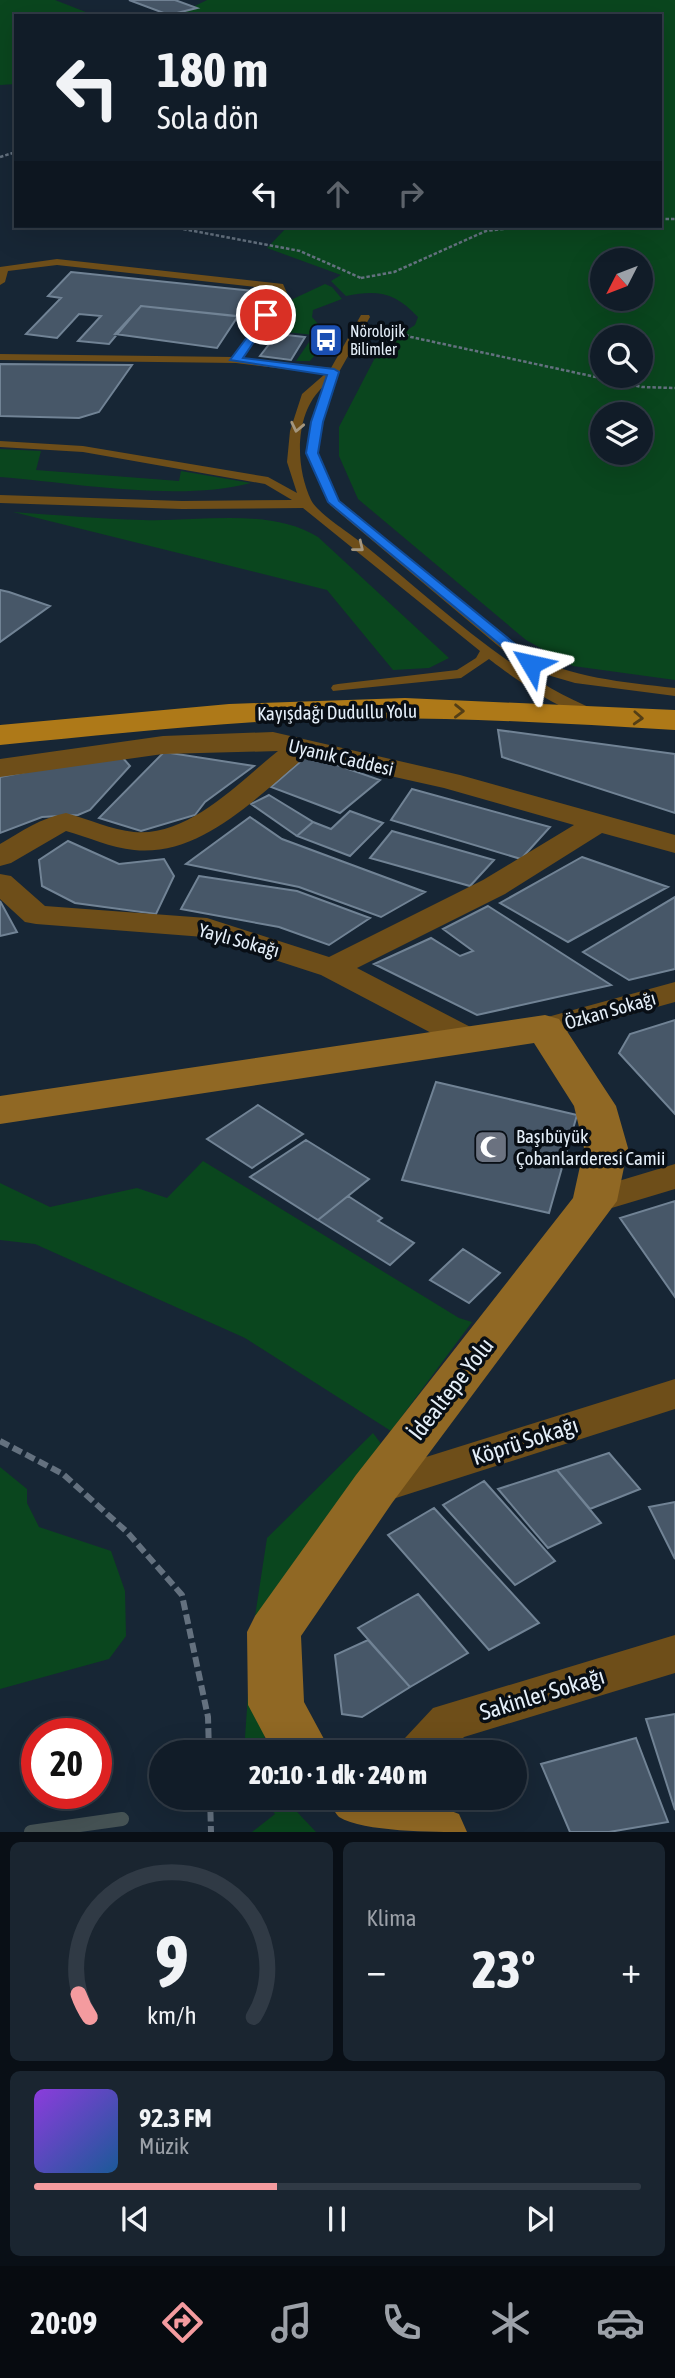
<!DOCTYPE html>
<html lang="tr">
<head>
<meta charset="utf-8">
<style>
  body { margin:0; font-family:"Asap Condensed",sans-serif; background:#1a2530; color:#f1f3f6; height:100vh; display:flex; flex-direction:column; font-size:26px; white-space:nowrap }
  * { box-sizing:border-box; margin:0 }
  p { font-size:23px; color:#9ca1a8 }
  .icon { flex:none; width:38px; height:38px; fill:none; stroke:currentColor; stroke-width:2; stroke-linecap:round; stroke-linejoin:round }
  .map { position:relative; height:1832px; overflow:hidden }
  .sheet { display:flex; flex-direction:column; gap:10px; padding:10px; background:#090f16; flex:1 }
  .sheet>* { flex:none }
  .banner { position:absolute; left:14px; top:14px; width:648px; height:214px; border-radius:0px; box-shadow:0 7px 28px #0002,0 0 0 2px #303a45; background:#111c28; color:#f1f3f6; overflow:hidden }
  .needle { width:46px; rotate:228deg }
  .fabs { position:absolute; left:590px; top:248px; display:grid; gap:14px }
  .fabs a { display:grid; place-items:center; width:63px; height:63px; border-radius:50%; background:#111c28; box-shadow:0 7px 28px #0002,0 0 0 2px #303a45; font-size:35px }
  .speed { position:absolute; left:21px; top:1718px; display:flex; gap:14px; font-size:35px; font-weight:700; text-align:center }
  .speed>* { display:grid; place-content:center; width:91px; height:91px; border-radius:50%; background:#111c28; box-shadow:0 7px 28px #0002,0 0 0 2px #303a45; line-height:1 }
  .speed .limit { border:10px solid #d22; background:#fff; color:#111 }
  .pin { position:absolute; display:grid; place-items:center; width:60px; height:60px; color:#fff; margin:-30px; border:4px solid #fff; border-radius:50%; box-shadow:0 2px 7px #0007 }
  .me { position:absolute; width:77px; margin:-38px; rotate:306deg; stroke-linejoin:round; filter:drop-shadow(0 0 5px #0008) }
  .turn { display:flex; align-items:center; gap:24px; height:147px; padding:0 28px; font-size:32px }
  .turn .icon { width:91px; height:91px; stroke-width:2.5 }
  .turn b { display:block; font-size:49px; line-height:60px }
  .lanes { display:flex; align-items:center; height:66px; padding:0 28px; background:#0003; justify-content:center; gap:35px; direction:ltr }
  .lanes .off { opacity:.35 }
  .big { font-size:52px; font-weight:800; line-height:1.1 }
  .sheet .widget { flex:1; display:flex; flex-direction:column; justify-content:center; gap:10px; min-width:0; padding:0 24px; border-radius:10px; background:#1a2530 }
  .sheet .dial { align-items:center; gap:0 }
  .dial svg { height:182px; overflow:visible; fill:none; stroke:#303a45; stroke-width:7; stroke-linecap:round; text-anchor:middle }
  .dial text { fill:#f1f3f6; stroke:none }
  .song { display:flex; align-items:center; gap:21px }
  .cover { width:84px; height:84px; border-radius:10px; background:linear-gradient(135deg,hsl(270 70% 55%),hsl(210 70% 35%)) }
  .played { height:7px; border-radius:4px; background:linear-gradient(90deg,#f49b9f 40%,#303a45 40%) }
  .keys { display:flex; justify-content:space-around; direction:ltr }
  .heat { display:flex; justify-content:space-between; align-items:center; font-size:38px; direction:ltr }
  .sheet .tiles { flex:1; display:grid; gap:10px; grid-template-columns:1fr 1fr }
  .widget:last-child { grid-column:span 2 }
  .trip { position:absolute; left:149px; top:1740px; width:378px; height:70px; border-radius:35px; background:#111c28; box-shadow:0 7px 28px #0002,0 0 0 2px #303a45; font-weight:800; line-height:70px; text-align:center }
  .dock { display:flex; height:112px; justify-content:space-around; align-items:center; background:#070b10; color:#9ca1a8 }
  .dock .icon { width:49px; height:49px }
  .dock .selected { color:#f49b9f }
  .dock b { font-size:32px; color:#f1f3f6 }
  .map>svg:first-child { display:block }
  .green { fill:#0a461e; fill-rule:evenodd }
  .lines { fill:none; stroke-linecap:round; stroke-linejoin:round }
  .stream { stroke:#455254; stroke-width:14 }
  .building { fill:#475768; stroke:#718395; stroke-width:2 }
  .path-far1 { stroke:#64717f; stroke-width:2.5; stroke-dasharray:3.5 2; stroke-linecap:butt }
  .path { stroke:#64717f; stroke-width:6; stroke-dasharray:10 4.5; stroke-linecap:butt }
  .lane { fill:#6e4e19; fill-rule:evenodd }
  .street { fill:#6e4e19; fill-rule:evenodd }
  .secondary { fill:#906824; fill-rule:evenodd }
  .primary { fill:#ae7918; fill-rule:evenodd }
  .oneway { stroke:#a4967e }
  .oneway2 { stroke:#533e16 }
  .route { fill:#1a73e8; stroke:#114b97; stroke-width:2 }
  .labels { text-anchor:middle; stroke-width:7; stroke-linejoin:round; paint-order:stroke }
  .far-poi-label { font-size:16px; fill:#e5eff9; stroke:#080e15; text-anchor:start }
  .street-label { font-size:19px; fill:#e5eff9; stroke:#080e15 }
  .poi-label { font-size:19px; fill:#e5eff9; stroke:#080e15; text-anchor:start }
  .near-street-label { font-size:23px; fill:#e5eff9; stroke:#080e15 }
</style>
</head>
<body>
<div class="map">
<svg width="675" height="1832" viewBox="0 0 675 1832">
  <rect width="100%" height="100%" fill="#172635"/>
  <!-- green -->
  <path class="green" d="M0,0h55l41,16h-80v68l-16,1z
    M207,0h468v680l-102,-14 -47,-26 -168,-141 -19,-43v-29l41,-79 35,-23 3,-8c-22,-24 -40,-28 -72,-21l-15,-15 10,-6 -74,-27 21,-22h372v-210h-485zM602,261h38v38h-38zM602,338h38v38h-38zM602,415h38v38h-38z
    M325,284l7,3 10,12 -29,11 -1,7 13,15 -4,16 -11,13h-14l18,-26 -47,-5 26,-31z
    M0,449l41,2 -5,19 143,11 2,-10 70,12c-72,19 -176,0 -251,-6z
    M13,512c44,3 87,7 130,8 56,2 126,-13 175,17l131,121 -20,10 -36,2 -66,-80z
    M203,1161l256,157 13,4 -81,109 -146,-93 -210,-94 -35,-4v-57l50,24 87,-19 30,10z
    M373,1433l15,20 -126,211 3,88h-21l8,-116 15,-98z
    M0,1467l27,22v14l12,24 72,24 14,40 1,45 -17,23 -109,30z
    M261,1797h22l33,35h-64l23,-18z"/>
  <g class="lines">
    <!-- stream -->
    <path class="stream" d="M31,1832l91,-13"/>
  </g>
  <!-- building -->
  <path class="building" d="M129,0h46l22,8 -28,7z
    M71,272l201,21 -20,25 -111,-12 -32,38 -31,-3 23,-25 -22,-2 -22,24 -31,-4 35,-36 -13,-2z
    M141,306l97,10 -21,32 -102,-14z
    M277,334l28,3 -14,23 -31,-4z
    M0,364l132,1 -33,47 -20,6 -79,-2z
    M0,590l9,2 41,14 -50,36z
    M498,730l177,24v59l-173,-56z
    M164,752l90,14 -49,36 -10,13 -54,16 -42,-13z
    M308,755l72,25 -40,33 -69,-26z
    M122,757l8,9 -40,44 -12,5 -36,2 -42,16v-56l95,-19z
    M412,789l138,38 -29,32 -130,-39z
    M269,795l44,27 -16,14 -46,-32z
    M350,811l33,12 -33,33 -53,-20 16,-14 18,7z
    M250,817l32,22 143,53 -44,25 -82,-30 -113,-23z
    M392,831l102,29 -24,26 -100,-28z
    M68,841l51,23 45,-5 10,17 -18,38 -81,-11 -33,-17 -3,-26z
    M582,857l86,30 -100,55 -68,-39z
    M199,876l98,15 73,27 -41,27 -50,-18 -98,-18z
    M675,897v72l-46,11 -46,-28z
    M0,901l17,31 -17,4z
    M488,906l123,79 -134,30 -103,-51 57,-26 29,18 13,-5 -30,-22z
    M675,1020v94l-56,-61 11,-19z
    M436,1082l141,33 -28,98 -147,-33z
    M258,1105l45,29 -51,34 -45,-29z
    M306,1140l63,39 -51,41 -68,-43z
    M348,1196l34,22 -4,3 36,22 -24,22 -72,-45z
    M675,1201v96l-55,-79z
    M463,1249l37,24 -31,30 -39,-23z
    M609,1453l31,36 -50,20 -33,-39z
    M557,1470l44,53 -53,25 -50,-59z
    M484,1481l71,80 -40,24 -72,-80z
    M675,1502v57l-26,-52z
    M434,1508l105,115 -50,27 -101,-115z
    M418,1594l50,59 -58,34 -52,-59z
    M368,1640l42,47 -48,30 -20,-3 -7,-59z
    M675,1714v96l-29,-91z
    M636,1738l32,84 -59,10h-39l-29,-68z"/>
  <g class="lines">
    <!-- path-far1 -->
    <path class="path-far1" d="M0,157l16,-5
      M660,219h15
      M167,226l133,25 61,27
      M361,278l33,-6 92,-41 42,-5
      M385,326l26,11 231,50 33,1"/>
    <!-- path -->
    <path class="path" d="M0,1441l63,33 64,58 55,63 26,122 1,35
      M210,1797l1,35"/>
    <!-- lane -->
    <path class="lane" d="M57,259l226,25 4,9 -44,65 88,10 30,-53h8l1,2 -31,55 -16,50 -5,31 21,47 185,153c48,25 98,29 151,35v8l-100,-13 -24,-7 -37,-17 -184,-154 -24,-52 5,-31 13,-36c-30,26 -29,80 -13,114 6,13 40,34 52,44 71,57 149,133 233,166l2,3 -2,3c-23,5 -88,-42 -107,-57l-28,19 -128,13 -2,-3 2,-3 5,-1 119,-14 19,-12 4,-7 -177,-143 -121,1 -182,-6v-8l182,6 110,-1 -27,-16 -182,-32 -83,-5v-6l83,5 185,31 29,16 -10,-31 3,-31 12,-37 23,-20 -89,-11 -236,-3v-6l233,3 44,-64 -2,-4 -218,-24 -49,6 -3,11 -5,3v-18z"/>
    <!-- street -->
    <path class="street" d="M273,732l187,43 215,60v18l-73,-20 -97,61 -148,74 125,65 5,7 -5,7 -12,4 -12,-4 -137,-72 -117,-38 -168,-13 -11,-2 -25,-23v-25l11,2 34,30 162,12 122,39 154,-77 91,-55 -130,-37 -139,-31c-47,39 -104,100 -171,93 -23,-2 -46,-13 -68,-19l-55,32 -11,3v-22c22,-13 41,-26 66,-31 22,6 46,17 68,19 55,5 105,-50 144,-81l-115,3 -163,23v-18l163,-23z
      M675,982v20l-130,36 -12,-3 -5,-7 5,-7z
      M675,1164v25l-80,24 -13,-3 -5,-9 5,-9z
      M675,1379v30l-301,96 -15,-5 -6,-11 6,-11z
      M675,1635v38l-211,64 -13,15h-53l7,-14 28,-30z"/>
    <!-- secondary -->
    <path class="secondary" d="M545,1015l14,4 57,87 12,42 -11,53 -225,302 -91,133 3,66 27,50h-58l-25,-47 -1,-73 8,-16 101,-141 217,-277 11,-50 -10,-42 -40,-63 -534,81v-28z
      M328,1797h86l45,17 8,18c-34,0 -103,0 -128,-15 -5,-5 -8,-13 -11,-20z"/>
    <!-- primary -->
    <path class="primary" d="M405,698l270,12v20c-117,-7 -234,-14 -351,-11 -108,3 -216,16 -324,26v-20l229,-21z"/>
  </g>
  <!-- one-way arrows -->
  <defs><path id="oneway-chevron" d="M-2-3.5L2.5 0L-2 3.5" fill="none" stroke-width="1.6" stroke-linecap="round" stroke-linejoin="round" transform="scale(1.75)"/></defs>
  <g class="oneway">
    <use href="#oneway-chevron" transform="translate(297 427) rotate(102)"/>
    <use href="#oneway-chevron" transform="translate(359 547) rotate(39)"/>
  </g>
  <g class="oneway2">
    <use href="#oneway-chevron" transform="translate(459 711) rotate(1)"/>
    <use href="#oneway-chevron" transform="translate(638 718) rotate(3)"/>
  </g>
  <!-- route -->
  <path class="route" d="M266,312l6,3 -29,43 91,11 5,3 -16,50 -5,31 21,48 197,160v6h-9l-199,-165 -22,-49 5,-31 16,-47 -97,-15z"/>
  <!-- icons -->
  <defs>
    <g id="bus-square" transform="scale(1.75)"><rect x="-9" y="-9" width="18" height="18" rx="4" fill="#1a4fb4" stroke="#080e15"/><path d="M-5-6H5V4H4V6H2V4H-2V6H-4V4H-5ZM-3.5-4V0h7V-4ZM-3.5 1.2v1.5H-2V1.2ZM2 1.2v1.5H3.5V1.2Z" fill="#fff"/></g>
    <g id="mosque-square" transform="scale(1.75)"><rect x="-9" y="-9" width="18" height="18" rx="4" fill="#6b7280" stroke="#080e15"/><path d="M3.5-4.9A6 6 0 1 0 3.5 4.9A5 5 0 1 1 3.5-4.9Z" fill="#fff"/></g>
  </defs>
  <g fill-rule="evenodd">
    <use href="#bus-square" x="326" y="340"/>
    <use href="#mosque-square" x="491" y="1147"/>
  </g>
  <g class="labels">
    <!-- far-poi labels -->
    <g class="far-poi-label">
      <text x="350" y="337">Nörolojik<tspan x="350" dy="18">Bilimler</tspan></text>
    </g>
    <!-- street labels -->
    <g class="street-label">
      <text transform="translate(337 712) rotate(-1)" y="7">Kayışdağı Dudullu Yolu</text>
      <text transform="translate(341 757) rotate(13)" y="7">Uyanık Caddesi</text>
      <text transform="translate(239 940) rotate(15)" y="7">Yaylı Sokağı</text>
      <text transform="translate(610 1010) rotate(-16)" y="7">Özkan Sokağı</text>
    </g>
    <!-- poi labels -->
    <g class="poi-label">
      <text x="516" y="1143">Başıbüyük<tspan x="516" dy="22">Çobanlarderesi Camii</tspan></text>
    </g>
    <!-- near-street labels -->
    <g class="near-street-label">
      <text transform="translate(451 1389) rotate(-52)" y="8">İdealtepe Yolu</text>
      <text transform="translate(525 1441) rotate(-18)" y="8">Köprü Sokağı</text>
      <text transform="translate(542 1694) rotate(-17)" y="8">Sakinler Sokağı</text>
    </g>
  </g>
</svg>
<div class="fabs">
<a><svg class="needle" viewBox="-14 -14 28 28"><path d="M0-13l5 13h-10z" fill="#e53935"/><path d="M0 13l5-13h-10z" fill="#9ca1a8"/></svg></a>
<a><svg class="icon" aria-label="search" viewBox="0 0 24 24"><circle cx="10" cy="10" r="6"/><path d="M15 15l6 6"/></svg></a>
<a><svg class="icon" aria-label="layers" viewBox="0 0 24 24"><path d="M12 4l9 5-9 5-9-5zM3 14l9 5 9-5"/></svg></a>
</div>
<div class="speed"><div class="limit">20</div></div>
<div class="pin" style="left:266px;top:315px;background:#d93025"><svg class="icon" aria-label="arrive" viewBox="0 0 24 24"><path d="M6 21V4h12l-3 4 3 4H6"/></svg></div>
<svg class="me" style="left:531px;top:664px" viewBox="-20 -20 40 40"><path d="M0-17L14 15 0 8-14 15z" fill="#1a73e8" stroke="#fff" stroke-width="4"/></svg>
<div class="trip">20:10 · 1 dk · 240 m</div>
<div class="banner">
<div class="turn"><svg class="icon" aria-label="left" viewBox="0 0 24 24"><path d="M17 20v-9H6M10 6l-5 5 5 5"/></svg><div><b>180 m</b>Sola dön</div></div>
<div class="lanes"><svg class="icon" aria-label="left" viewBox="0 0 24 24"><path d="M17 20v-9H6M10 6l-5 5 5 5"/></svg><svg class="icon off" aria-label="ahead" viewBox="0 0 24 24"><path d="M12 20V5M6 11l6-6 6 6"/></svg><svg class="icon off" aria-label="right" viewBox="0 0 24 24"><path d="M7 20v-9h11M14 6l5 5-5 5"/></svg></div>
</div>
</div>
<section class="sheet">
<div class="tiles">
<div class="widget dial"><svg viewBox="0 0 100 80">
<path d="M14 69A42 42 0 1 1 86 69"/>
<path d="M14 69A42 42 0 0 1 9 59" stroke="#f49b9f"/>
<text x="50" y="56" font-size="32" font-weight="700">9</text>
<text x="50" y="72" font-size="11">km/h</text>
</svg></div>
<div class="widget"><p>Klima</p>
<div class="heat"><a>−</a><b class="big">23°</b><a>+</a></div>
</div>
<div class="widget">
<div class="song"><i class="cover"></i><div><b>92.3 FM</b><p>Müzik</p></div></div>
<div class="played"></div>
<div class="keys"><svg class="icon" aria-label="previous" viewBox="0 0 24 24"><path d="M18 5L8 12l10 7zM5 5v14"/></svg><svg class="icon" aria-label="pause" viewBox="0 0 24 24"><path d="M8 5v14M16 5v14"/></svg><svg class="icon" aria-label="next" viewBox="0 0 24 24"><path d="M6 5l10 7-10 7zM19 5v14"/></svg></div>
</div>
</div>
</section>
<nav class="dock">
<b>20:09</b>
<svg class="icon selected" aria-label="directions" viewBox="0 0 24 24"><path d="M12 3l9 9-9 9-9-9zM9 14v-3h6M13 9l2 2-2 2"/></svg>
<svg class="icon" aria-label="music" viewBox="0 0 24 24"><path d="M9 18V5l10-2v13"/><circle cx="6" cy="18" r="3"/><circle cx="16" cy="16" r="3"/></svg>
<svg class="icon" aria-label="phone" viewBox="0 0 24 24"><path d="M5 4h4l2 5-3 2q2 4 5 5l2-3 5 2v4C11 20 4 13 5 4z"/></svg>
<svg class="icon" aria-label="climate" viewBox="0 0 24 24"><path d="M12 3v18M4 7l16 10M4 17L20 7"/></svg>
<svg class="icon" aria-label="car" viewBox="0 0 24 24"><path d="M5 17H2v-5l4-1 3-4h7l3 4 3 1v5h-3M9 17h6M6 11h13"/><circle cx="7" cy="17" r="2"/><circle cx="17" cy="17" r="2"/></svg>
</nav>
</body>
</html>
